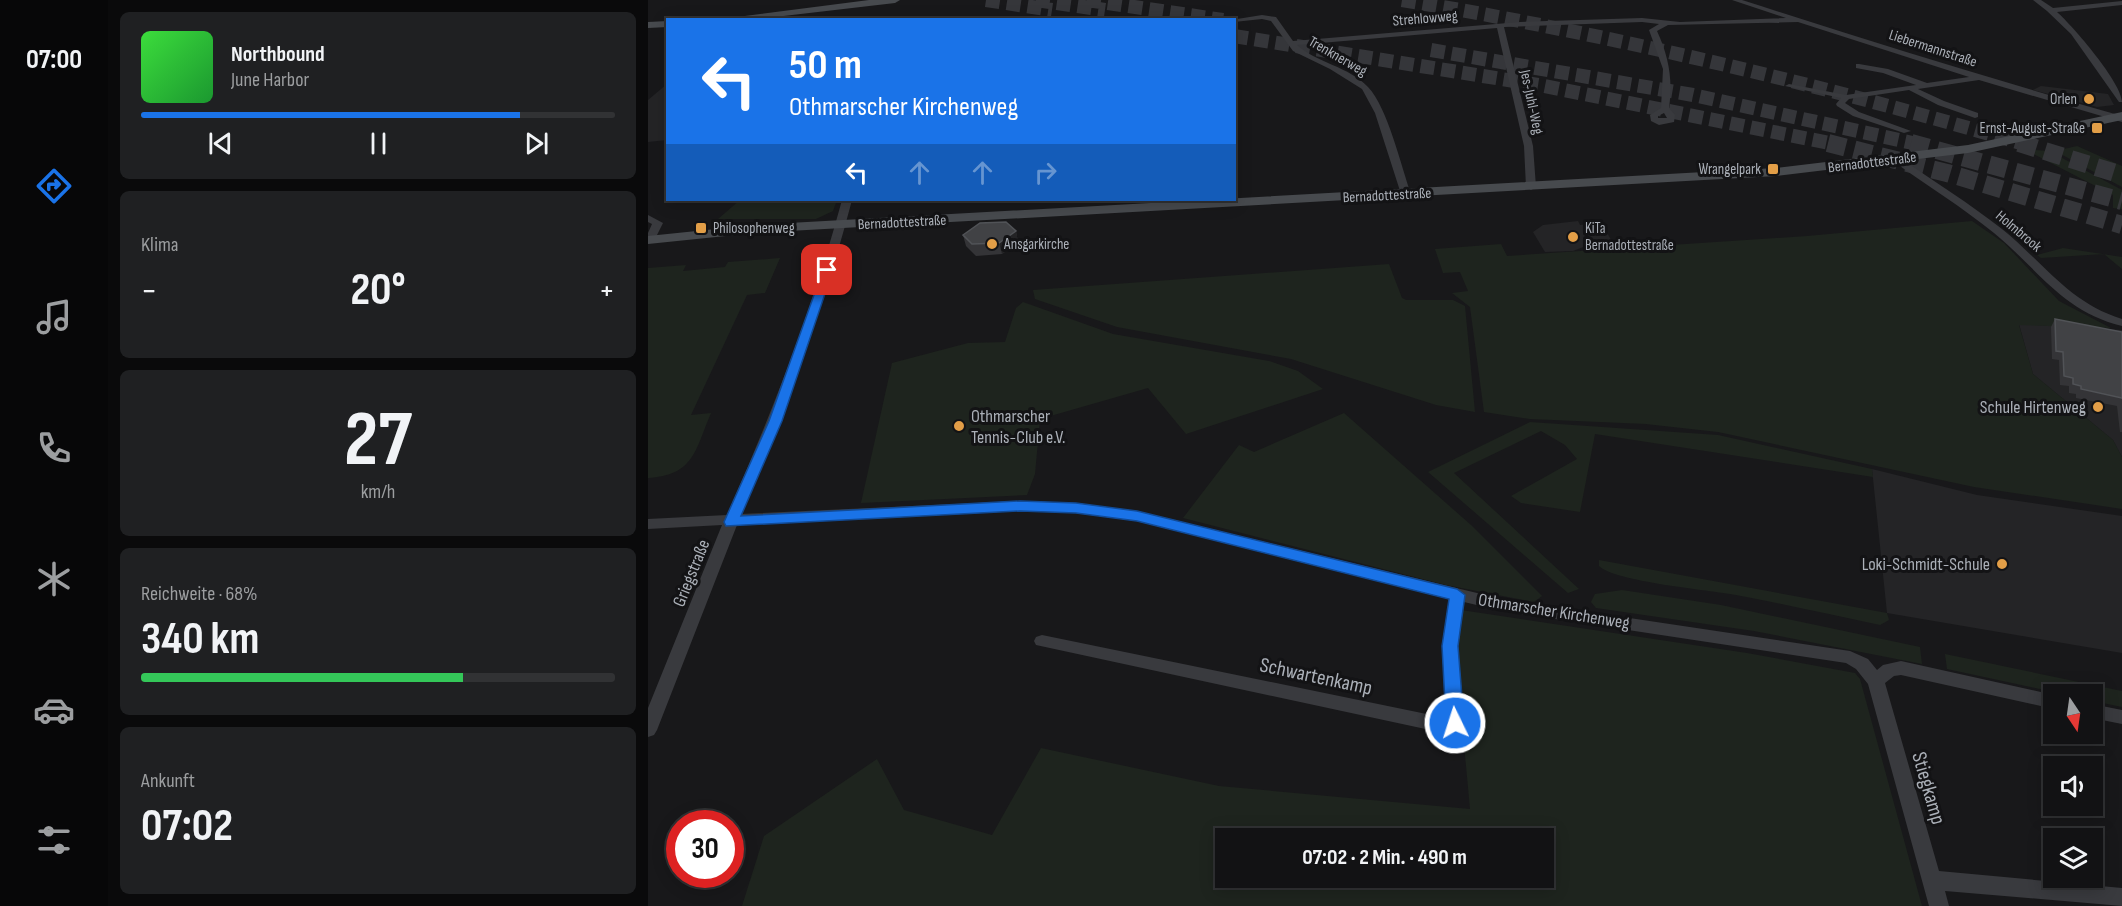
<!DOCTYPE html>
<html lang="de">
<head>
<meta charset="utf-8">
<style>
  body { margin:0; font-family:"Sofia Sans Condensed",sans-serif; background:#1f2022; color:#f1f3f6; height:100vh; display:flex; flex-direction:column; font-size:22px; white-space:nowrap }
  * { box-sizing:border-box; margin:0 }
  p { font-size:20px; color:#9c9ea0 }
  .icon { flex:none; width:33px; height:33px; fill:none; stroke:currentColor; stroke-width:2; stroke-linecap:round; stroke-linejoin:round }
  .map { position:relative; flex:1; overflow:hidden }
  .sheet { display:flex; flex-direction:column; gap:12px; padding:12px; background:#0a0a0b; width:540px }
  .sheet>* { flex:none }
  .hud { position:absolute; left:18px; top:18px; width:570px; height:183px; border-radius:0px; box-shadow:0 3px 15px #0003,0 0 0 2px #313234; background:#1a73e8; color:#fff; overflow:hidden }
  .needle { width:39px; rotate:167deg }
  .tools { position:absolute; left:1395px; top:684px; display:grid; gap:12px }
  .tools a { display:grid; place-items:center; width:60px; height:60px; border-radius:0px; background:#121214; box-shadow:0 3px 15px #0003,0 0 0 2px #313234; font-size:30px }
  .speed { position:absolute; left:18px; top:810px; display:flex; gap:12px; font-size:30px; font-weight:700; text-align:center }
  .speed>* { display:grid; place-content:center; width:78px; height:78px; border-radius:50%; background:#121214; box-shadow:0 3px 15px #0003,0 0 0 2px #313234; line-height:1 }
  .speed .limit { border:9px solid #d22; background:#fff; color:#111 }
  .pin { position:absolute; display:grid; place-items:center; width:51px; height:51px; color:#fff; margin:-26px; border-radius:12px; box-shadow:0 3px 9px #0006 }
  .me { position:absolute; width:66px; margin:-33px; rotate:356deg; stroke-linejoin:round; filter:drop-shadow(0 0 4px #0008) }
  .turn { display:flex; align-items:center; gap:21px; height:126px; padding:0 24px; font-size:27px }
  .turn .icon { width:78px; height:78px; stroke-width:2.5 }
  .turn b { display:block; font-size:42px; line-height:51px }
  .lanes { display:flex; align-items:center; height:57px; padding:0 24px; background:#0003; justify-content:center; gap:30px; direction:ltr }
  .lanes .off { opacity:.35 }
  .big { font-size:45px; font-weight:700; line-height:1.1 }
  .sheet .card { flex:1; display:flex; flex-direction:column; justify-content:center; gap:9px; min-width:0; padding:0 21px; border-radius:9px; background:#1f2022 }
  .sheet .dial { align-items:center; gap:0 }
  .dial b { font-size:78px; line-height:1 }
  .song { display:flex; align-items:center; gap:18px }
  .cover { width:72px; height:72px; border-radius:9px; background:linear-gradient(135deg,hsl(120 70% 55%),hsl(130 70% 35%)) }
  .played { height:6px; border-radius:3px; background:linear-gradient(90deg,#1a73e8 80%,#313234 80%) }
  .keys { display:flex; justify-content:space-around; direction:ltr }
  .heat { display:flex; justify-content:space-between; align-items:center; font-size:33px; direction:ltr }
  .charge { height:9px; border-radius:4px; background:linear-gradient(90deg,#34c759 68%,#313234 0) }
  .trip { position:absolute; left:567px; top:828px; width:339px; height:60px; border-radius:0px; background:#121214; box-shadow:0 3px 15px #0003,0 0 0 2px #313234; font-weight:700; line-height:60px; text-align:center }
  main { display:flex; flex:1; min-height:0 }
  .tabs { display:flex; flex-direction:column; width:108px; justify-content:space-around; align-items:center; background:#070708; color:#9c9ea0 }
  .tabs .icon { width:42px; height:42px }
  .tabs .on { color:#1a73e8 }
  .tabs b { font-size:27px; color:#f1f3f6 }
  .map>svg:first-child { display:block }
  .built { fill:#242426 }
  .green { fill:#1e241e; fill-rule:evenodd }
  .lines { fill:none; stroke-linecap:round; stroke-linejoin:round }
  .highway-tunnel-far1 { stroke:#35363a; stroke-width:14; stroke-dasharray:14 7; stroke-linecap:butt }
  .highway-tunnel { stroke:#35363a; stroke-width:18; stroke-dasharray:18 9; stroke-linecap:butt }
  .street { fill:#393a3e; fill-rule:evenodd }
  .secondary { fill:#474a4e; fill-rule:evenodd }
  .wall { fill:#343437 }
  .shaded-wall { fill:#232325 }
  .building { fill:#414245; stroke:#515357; stroke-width:1.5 }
  .route { fill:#1a73e8; stroke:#114b97; stroke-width:1.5 }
  .poi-dot { fill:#e29e47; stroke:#131315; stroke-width:2 }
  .labels { text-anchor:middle; stroke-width:6; stroke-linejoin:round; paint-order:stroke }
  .far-street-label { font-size:15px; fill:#abb0b8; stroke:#131315 }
  .far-poi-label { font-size:15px; fill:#abb0b8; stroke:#131315; text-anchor:end }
  .poi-label { font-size:18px; fill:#abb0b8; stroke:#131315; text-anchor:end }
  .street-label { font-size:18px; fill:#abb0b8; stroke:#131315 }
  .near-street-label { font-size:21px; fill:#abb0b8; stroke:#131315 }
</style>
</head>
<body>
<main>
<nav class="tabs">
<b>07:00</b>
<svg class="icon on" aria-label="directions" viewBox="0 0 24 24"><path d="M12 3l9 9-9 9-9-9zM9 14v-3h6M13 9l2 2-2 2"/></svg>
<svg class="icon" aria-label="music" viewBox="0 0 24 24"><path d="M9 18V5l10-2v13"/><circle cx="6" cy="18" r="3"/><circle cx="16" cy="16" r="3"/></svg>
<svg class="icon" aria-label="phone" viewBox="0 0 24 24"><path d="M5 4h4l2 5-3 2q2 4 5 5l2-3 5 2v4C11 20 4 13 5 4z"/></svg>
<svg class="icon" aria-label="climate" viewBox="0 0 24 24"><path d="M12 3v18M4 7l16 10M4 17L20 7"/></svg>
<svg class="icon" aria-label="car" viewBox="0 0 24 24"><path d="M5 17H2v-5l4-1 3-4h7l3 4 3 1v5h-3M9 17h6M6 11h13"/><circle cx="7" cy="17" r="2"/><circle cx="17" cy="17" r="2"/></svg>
<svg class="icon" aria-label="filters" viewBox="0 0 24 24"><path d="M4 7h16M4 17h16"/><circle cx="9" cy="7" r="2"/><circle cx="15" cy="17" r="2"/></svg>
</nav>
<section class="sheet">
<div class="card">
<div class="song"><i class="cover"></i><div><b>Northbound</b><p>June Harbor</p></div></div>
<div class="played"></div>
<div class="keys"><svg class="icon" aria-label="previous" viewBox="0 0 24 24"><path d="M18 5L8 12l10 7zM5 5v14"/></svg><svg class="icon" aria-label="pause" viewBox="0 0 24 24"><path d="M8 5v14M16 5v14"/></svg><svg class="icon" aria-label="next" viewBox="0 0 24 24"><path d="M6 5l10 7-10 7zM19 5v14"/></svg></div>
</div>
<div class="card"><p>Klima</p>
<div class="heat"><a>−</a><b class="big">20°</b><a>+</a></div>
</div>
<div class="card dial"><b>27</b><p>km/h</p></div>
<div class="card"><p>Reichweite · 68%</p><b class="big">340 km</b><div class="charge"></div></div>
<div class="card"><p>Ankunft</p><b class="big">07:02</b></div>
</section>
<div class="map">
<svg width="1474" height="906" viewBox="0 0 1474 906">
  <rect width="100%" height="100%" fill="#18181a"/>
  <!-- built -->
  <path class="built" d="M19,84v56l-19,2v-42z
    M1393,86l67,8 6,11 -17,2 -64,-17z
    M930,221l2,4 21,-2 12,20 -22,1 -18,7 -28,1 -12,-20 10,-7z
    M1371,324l103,6v127l-9,-17 -80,-66z
    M1224,469l105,26 145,21v137l-235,-40z"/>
  <!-- green -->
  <path class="green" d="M1429,146l45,20v21l-67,-36z
    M1376,149l25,2 73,39v19l-9,-1v-13z
    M92,200h97l-4,11 -17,8h-98z
    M1324,221l32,22 55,58 52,27 -92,-3 14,49 80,66 9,17v52l-148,-22 -256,-55 -72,-8 -116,-5 -46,-7 -14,-105 -18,-14 16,-2 -8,-19 -17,1 -8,-24 66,-5 6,12 300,-20z
    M1415,248l59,9v12l-18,-15 -63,4 -4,-3z
    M132,258l-15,35 -18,2 -56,120 20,-2c-16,38 -17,62 -63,65v-210l38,-3 -3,6 42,-4 3,-5z
    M741,264l13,34 4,2h47l12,6 10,106 -39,-7 -145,-46 -174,-32 -82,-28 -2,-9z
    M375,302l90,32 156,27 29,10 25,18 -137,45 -38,-46 -108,31 -5,55 -8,21 -166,8 31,-140 76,-20 37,-1 11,-34z
    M696,413l127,112 71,71 -8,6 -88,-17 -263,-67 56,-73 15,7z
    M882,422l188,13 154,34 1,8 -278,-43 -15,78 -59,-9 -10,-7 66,-37 -12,-14 -24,-14 -87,42 125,116 -11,4 -140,-121z
    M951,560l288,53 2,7 -9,5c-48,-10 -95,-21 -144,-30 -27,-5 -120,-13 -137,-29z
    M974,590l99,15 199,42 2,17 -168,-33 -158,-23 -5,-6 4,-8z
    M813,610l286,43 108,20 5,6 62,227h-1180l22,-70 113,-77 27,51 88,25 49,-87 178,38 251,23 -15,-162zM578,838h318v40h-318z
    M1297,654l177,37v16l-29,-6 -1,-7h-29l-116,-25z"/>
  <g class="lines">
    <!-- highway-tunnel-far1 -->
    <path class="highway-tunnel-far1" d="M338,0l66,10
      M388,0l69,10
      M439,0l136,20
      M754,0c211,35 417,84 622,144
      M586,36l305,49 295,59
      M783,50l262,45 224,49"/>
    <!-- highway-tunnel -->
    <path class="highway-tunnel" d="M1180,143l119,30 175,52
      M1263,143l211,58
      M1371,143l103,32"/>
    <!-- street -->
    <path class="street" d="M1084,0h10c125,40 252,80 380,116v6l-143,-42 -61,9 26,12 34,12v4l-3,1 -37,-13 -29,-15 -60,9 -4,4 14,9 52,19 -7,2 -51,-17 -16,-10 -1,-2 5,-6 -56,-12 4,-2 57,11 70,-10 -33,-12 -27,-5v-4h3l29,5 39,14 42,-6 -171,-55 -130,3 -11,6c12,26 16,49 12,77l6,7 -1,7 -15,3 -8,-4 -1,-6 11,-7 2,-39 -14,-39 10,-6 -17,-2 -138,5 29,119 3,41 -5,3 -5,-3 -2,-41 -27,-118 -200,17c18,17 53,22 71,42 20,21 33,79 43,107l-5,3 -5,-3 -26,-81 -13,-24 -32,-20 -37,-18 -22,-30 -9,-2 -28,3v-2h-3l31,-5 14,2 17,24 227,-19 122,-4 38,4 106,-4zM1016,113l3,5h-9v-2z
      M1385,0h8l12,8 69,-7v4l-65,7c16,14 65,71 65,90h-3l-48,-68 -24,-23z
      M1245,157h6c34,24 70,46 103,72 41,33 67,74 120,90v7c-60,-15 -83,-56 -128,-93 -32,-26 -68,-48 -101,-72z
      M194,200h10c-28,108 -67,212 -111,314l279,-13 56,2 60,8 366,88 348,52 18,8 9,11 6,-5 18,-4 153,34v14l-153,-34 -7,1 -9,7 54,188 183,17v18l-177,-15 4,15h-20l-61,-222 -12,-15 -10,-6 -344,-52 -38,-9 -6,45 6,76 -3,5 -17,5 -408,-88 -2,-4 2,-4 6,-2 404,83 -4,-71 7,-49 -313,-77 -60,-8 -56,-2 -283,14 -80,205 -3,5 -6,2v-29l74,-183 -74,4v-10l79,-4c45,-102 86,-207 115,-315z
      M0,215l15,8 -8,16 -5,3h-2v-9l4,-9 -4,-2z
      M1444,704l30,6v14l-30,-6z"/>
    <!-- secondary -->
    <path class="secondary" d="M221,0h31l-5,3 -145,17h-36z
      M20,21v6l-20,1v-6z
      M1474,112v8l-154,33 -192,23 -1021,57 -107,11v-8l107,-11 1021,-57 192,-23z"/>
  </g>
  <!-- wall -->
  <path class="wall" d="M368,231l2,11 -16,12 -26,2 -10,-10 -3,-11z
    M1407,319l67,13v100h-2l-3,-26 -41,-8v-4l-7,-1v-7l-9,-1 -1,-25 -7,-1 -1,-32z"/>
  <!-- shaded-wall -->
  <path class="shaded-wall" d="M368,231l2,11 -16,12 -3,-11z"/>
  <!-- building -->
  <path class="building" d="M358,222l10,9 -17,12 -27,1 -9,-9 17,-12z
    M1407,319l67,13v67v-1l-41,-9v-3l-8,-2v-6l-9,-2 -1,-24 -7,-1z"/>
  <!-- route -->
  <path class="route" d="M176,267l9,3 -51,151 -41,95 279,-15 56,2 61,8 320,78 8,6 -7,51 6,77 -3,5 -6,2 -6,-2 -3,-5 -4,-77 7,-47 -312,-78 -61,-8 -56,-2 -294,15 -2,-4 45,-101z"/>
  <!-- markers -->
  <g class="poi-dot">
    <circle cx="1441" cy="99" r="6"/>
    <rect x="1443" y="122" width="12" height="12" rx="3"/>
    <rect x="1119" y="163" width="12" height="12" rx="3"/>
    <rect x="47" y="222" width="12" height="12" rx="3"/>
    <circle cx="925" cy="237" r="6"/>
    <circle cx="344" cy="244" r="6"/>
    <circle cx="1450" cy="407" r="6"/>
    <circle cx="311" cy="426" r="6"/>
    <circle cx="1354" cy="564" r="6"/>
  </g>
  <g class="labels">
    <!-- far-street labels -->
    <g class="far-street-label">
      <text transform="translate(777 18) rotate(-5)" y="5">Strehlowweg</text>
      <text transform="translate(1285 48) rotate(18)" y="5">Liebermannstraße</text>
      <text transform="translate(690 56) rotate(30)" y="5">Trenknerweg</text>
      <text transform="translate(884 102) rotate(78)" y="5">Jes-Juhl-Weg</text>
      <text transform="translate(1224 162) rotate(-7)" y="5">Bernadottestraße</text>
      <text transform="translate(739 195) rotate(-3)" y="5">Bernadottestraße</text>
      <text transform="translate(254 222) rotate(-3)" y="5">Bernadottestraße</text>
      <text transform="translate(1371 231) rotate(40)" y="5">Holmbrook</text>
    </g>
    <!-- far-poi labels -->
    <g class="far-poi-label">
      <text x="1429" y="104">Orlen</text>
      <text x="1437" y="133">Ernst-August-Straße</text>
      <text x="1113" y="174">Wrangelpark</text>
      <text x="65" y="233" text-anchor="start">Philosophenweg</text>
      <text x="937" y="233" text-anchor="start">KiTa<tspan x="937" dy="17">Bernadottestraße</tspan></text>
      <text x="356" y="249" text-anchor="start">Ansgarkirche</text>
    </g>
    <!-- poi labels -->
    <g class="poi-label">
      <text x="1438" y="413">Schule Hirtenweg</text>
      <text x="323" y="422" text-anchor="start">Othmarscher<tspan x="323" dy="21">Tennis-Club e.V.</tspan></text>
      <text x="1342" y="570">Loki-Schmidt-Schule</text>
    </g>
    <!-- street labels -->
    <g class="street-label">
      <text transform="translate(43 573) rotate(-68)" y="6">Griegstraße</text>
      <text transform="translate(906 611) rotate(9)" y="6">Othmarscher Kirchenweg</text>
    </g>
    <!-- near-street labels -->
    <g class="near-street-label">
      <text transform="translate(668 676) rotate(12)" y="7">Schwartenkamp</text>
      <text transform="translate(1281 788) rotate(74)" y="7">Stiegkamp</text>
    </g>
  </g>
</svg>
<div class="tools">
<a><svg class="needle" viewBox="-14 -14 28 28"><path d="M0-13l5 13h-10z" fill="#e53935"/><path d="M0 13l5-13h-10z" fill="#9c9ea0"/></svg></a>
<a><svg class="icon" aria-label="sound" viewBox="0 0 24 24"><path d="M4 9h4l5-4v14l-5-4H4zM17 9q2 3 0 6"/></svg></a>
<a><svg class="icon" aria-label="layers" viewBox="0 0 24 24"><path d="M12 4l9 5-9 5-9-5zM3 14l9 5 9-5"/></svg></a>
</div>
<div class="speed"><div class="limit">30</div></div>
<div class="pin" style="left:179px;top:270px;background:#d93025"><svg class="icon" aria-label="arrive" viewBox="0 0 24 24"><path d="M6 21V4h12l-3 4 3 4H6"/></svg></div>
<svg class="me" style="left:807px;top:723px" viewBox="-20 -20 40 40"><circle r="17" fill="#1a73e8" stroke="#fff" stroke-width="3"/><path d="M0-11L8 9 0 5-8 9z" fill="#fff"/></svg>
<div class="trip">07:02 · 2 Min. · 490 m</div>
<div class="hud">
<div class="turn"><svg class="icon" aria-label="left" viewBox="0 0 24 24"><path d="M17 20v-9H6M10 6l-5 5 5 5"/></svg><div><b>50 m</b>Othmarscher Kirchenweg</div></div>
<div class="lanes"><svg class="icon" aria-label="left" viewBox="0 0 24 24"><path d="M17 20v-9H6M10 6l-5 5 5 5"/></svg><svg class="icon off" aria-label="ahead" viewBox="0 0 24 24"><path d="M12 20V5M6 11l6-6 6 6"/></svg><svg class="icon off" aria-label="ahead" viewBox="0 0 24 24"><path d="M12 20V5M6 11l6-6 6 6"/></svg><svg class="icon off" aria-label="right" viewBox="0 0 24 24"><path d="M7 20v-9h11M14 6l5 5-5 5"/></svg></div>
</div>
</div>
</main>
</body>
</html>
